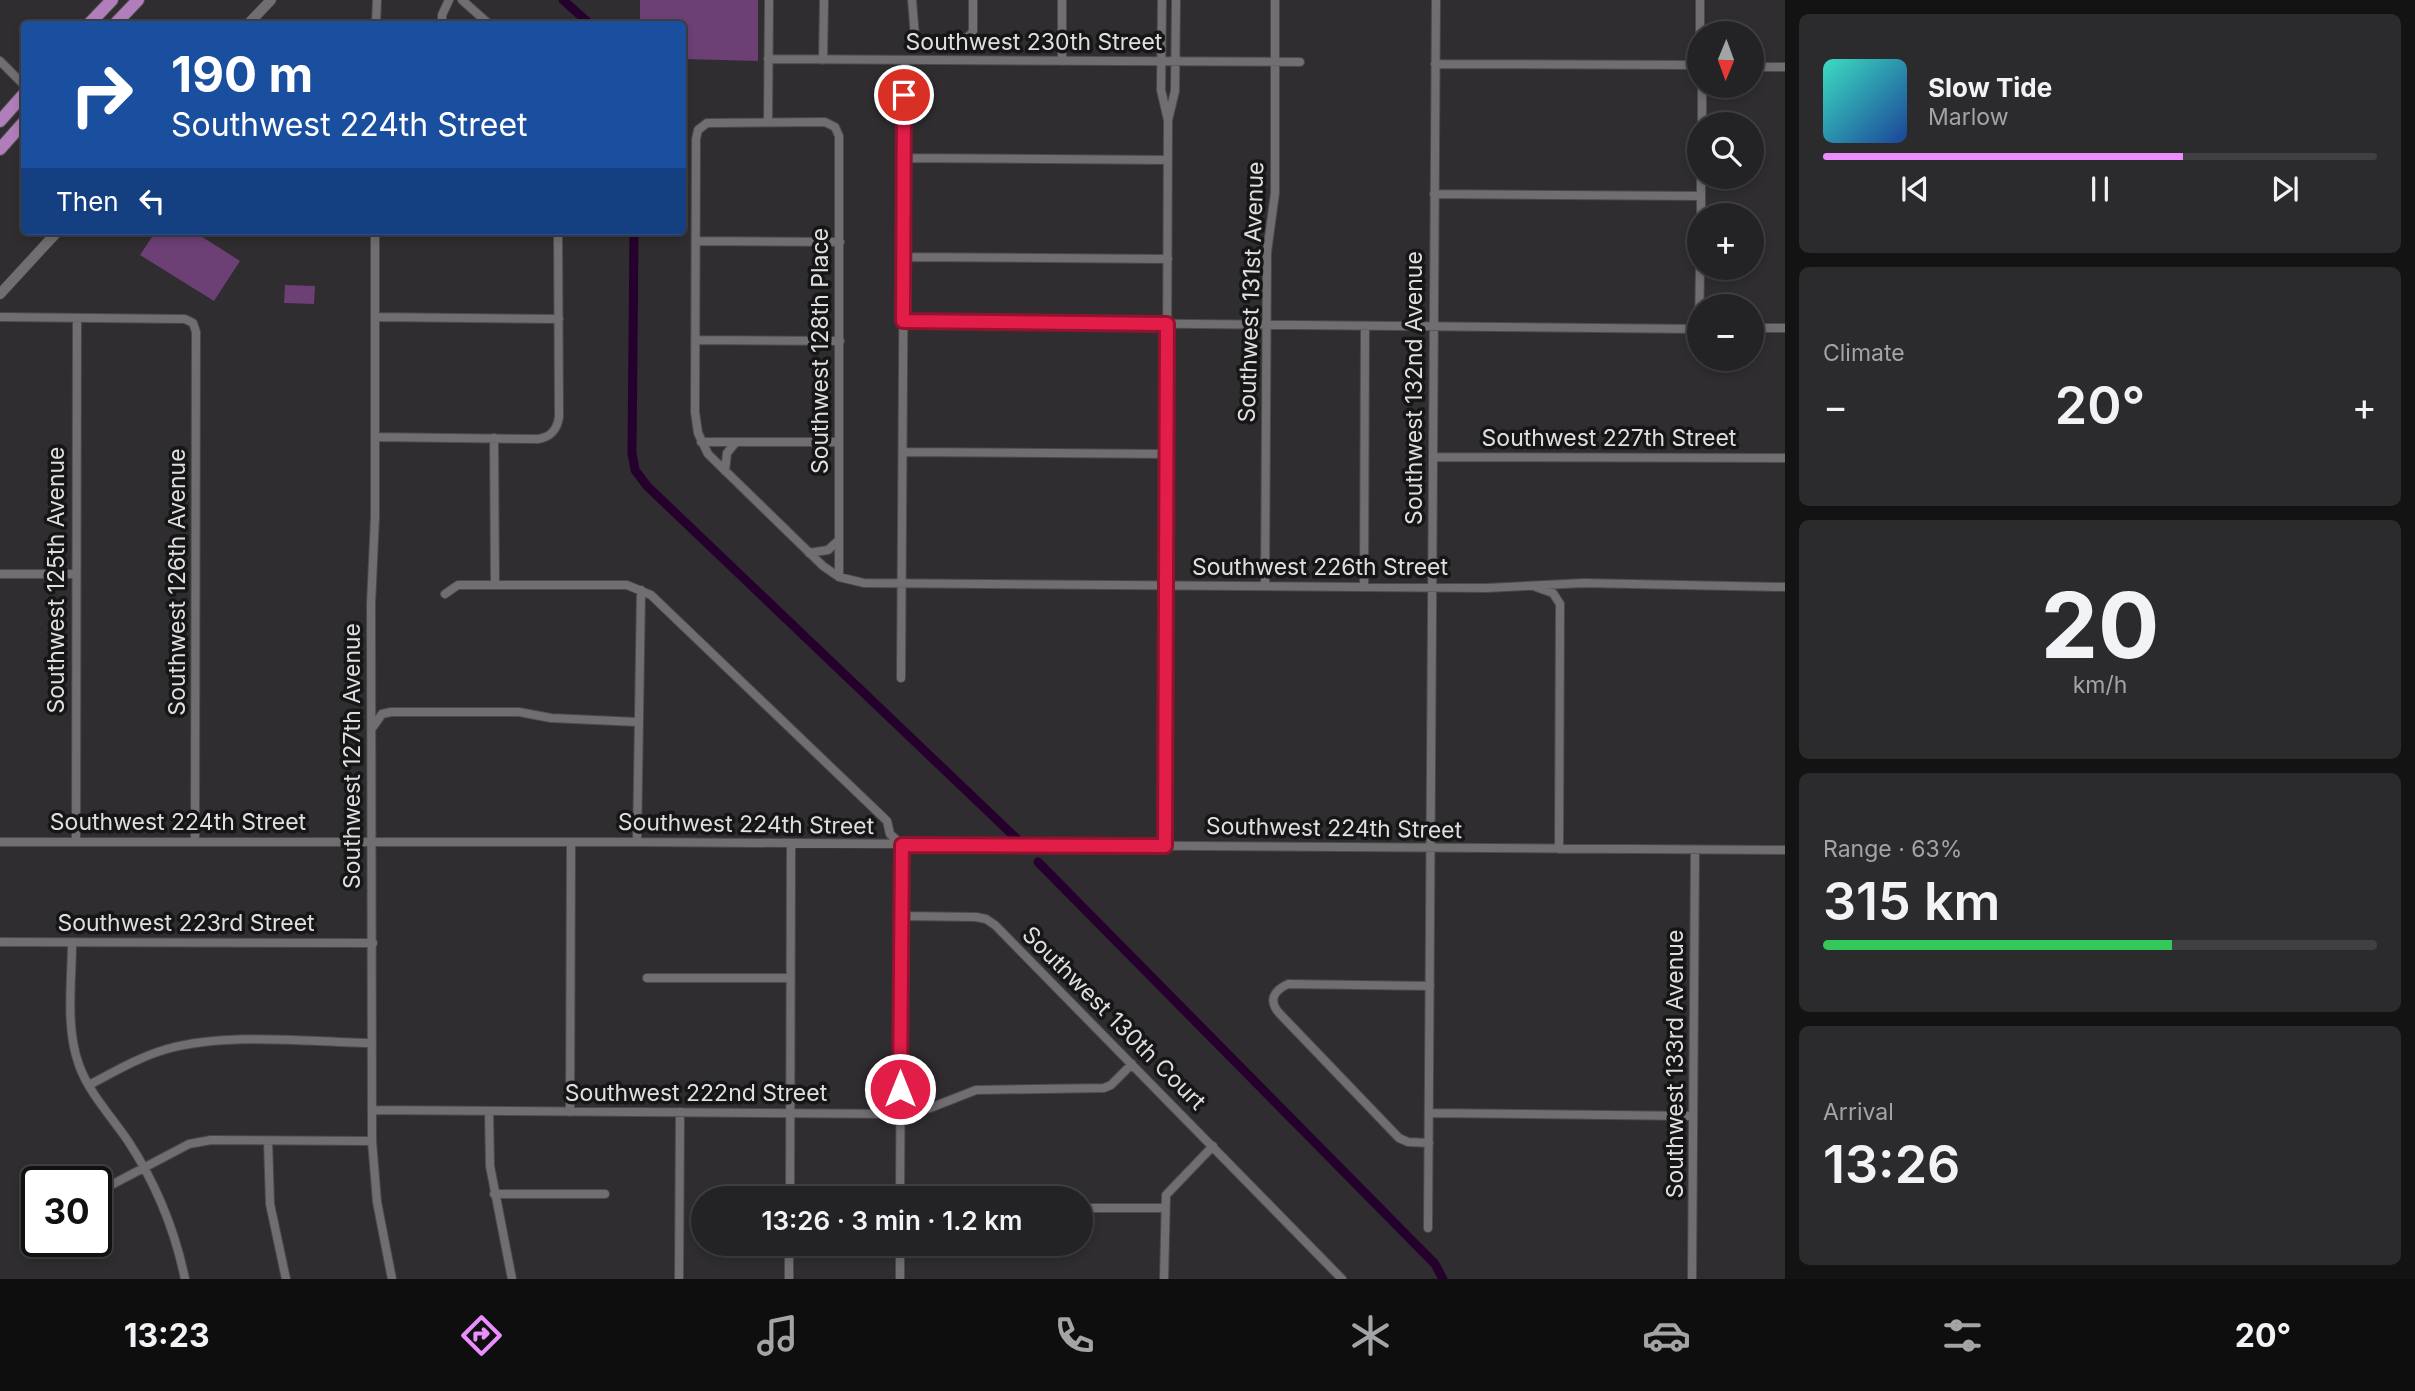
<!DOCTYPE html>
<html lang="en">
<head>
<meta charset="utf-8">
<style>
  body { margin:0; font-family:Inter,sans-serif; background:#2b2a2c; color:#f1f3f6; height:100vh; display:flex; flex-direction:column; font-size:26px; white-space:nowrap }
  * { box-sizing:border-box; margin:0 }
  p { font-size:23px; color:#a3a4a6 }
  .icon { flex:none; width:38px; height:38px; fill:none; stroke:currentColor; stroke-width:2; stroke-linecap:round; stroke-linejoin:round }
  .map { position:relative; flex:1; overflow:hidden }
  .sheet { display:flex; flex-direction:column; gap:14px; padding:14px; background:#131314; width:630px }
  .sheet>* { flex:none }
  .top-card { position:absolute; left:21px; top:21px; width:665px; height:214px; border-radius:7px; box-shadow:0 4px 10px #0003,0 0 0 2px #403f41; background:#1a4fa0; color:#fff; overflow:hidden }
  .needle { width:46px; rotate:181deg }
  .tools { position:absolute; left:1687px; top:21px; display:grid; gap:14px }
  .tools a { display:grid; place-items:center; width:77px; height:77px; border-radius:50%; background:#232224; box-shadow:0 4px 10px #0003,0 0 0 2px #403f41; font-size:35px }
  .speed { position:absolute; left:21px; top:1166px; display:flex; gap:14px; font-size:35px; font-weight:700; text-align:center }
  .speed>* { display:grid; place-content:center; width:91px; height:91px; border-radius:50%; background:#232224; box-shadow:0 4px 10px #0003,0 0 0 2px #403f41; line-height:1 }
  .speed .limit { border:4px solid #111; border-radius:10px; background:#fff; color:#111 }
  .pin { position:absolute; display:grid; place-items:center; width:60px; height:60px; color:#fff; margin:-30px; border:4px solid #fff; border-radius:50%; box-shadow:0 2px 7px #0007 }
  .me { position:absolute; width:77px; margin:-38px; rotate:0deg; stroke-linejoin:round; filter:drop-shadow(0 0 5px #0008) }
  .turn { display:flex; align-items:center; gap:24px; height:147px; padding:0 35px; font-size:32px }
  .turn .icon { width:91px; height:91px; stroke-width:2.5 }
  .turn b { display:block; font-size:49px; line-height:60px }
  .then { display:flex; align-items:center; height:66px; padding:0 35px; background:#0003; gap:14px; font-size:26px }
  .big { font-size:52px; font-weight:600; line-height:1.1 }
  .sheet .widget { flex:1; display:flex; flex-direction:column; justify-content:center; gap:10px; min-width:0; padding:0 24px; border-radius:10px; background:#2b2a2c }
  .sheet .dial { align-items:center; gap:0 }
  .dial b { font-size:91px; line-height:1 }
  .song { display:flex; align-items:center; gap:21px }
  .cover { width:84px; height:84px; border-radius:10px; background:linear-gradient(135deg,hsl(170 70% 55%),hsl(220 70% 35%)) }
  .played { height:7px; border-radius:4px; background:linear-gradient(90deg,#ea8dfd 65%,#403f41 65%) }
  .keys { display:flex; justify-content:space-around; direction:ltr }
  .heat { display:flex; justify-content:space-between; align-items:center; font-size:38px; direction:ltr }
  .charge { height:10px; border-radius:5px; background:linear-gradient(90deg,#34c759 63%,#403f41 0) }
  .trip { position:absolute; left:691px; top:1186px; width:402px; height:70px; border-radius:35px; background:#232224; box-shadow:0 4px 10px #0003,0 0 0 2px #403f41; font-weight:600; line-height:70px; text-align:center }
  .dock { display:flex; height:112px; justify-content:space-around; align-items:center; background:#0e0e0e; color:#a3a4a6 }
  .dock .icon { width:49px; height:49px }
  .dock .current { color:#ea8dfd }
  .dock b { font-size:32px; color:#f1f3f6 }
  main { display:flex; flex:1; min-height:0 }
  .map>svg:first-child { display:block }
  .green { fill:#6c3f75 }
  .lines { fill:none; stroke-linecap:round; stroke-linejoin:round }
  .canal { stroke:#25002d; stroke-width:9 }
  .minor-casing { stroke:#4b494c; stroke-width:10 }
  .tertiary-casing { stroke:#4b494c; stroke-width:11 }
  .trunk-casing { stroke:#4b494c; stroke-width:14 }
  .minor { stroke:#716e72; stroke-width:8 }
  .tertiary { stroke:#716e72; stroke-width:10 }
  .trunk { stroke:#b07ebb; stroke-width:12 }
  .route-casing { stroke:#92132f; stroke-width:18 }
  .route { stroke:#e11d48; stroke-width:12 }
  .labels { text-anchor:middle; stroke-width:7; stroke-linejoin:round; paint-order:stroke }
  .street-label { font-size:23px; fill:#dfdee0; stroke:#171617 }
</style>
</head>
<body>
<main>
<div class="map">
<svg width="1785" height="1279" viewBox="0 0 1785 1279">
  <rect width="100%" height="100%" fill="#2f2d30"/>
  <!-- green -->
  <path class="green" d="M640,0h118v61l-75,-2 -1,-35h-42z
    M156,231h37l47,30 -26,40 -74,-46z
    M285,285l30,1 -1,18 -30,-1z"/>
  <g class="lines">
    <!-- canal -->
    <path class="canal" d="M563,0l27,24
      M634,231l-2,222 3,17 12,16 370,353
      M1038,862l397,402 8,15"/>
    <!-- minor casing -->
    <g class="minor-casing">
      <path id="minor" d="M462,0l27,24
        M912,0l3,37c14,9 49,9 58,-6v-31
        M1162,0l-1,90 7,30 -3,726
        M376,24l1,-24
        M442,24v-9l7,-15
        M1700,33v-33
        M768,59l532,3
        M823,60l1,-60
        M0,61l24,24
        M1062,61v-61
        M1435,64l264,1
        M1752,67h33
        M1168,120l7,-29 1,-91
        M768,122l1,-122
        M1702,124v-38
        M904,158l264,2
        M1434,194l267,2
        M1701,215v-38
        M375,231v286l-4,87 1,537 5,61 15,77
        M696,241l144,1
        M903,257l265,2
        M0,317l185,2 8,4 3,9 -1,509
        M375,317l184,2
        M903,321l796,8
        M1752,328h33
        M1699,329l1,-61
        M696,340l144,1
        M375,437l163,2c13,-2 19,-9 21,-22l-1,-186
        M494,438l1,147
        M701,442h138
        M903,452l264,2
        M1434,457l351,1
        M725,471l2,-18 9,-11
        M809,553l19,-3 10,-9
        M0,574h75
        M839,577v-441l-4,-9 -10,-5 -118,1 -9,7 -2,9 -1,273 3,21 10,21 115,112 16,11 25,6 622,5 98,-5 201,4
        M1265,586l2,-334 8,-59v-193
        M1364,587l1,-261
        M1536,587l17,6 7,11 -1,245
        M445,594l13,-9h169l24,10 236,226 3,13 12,11 -2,354
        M901,678l4,-618
        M373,727l9,-13 9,-2h128l32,6 86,4
        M0,842h637l1148,8
        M76,842l1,-524
        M637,842l4,-252
        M902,916l74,1 10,2 9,6 347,354
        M0,942l373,1
        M72,942c0,39 -7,85 7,123 10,28 32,51 49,76 27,41 47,90 57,138
        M647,978h143
        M89,1085c25,-13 50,-28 78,-36 62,-17 141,-7 205,-6
        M372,1110l528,4 30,-6 46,-18 128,-2 7,-3 21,-21
        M489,1111l1,55 22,113
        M570,1112l1,-270
        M1430,1113l263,3
        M268,1141l2,63 16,75
        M1429,1143l-21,-1 -9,-4 -119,-124c-12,-13 -7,-23 8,-30l142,2
        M96,1193l93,-49 22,-4 161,1
        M494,1194h111
        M790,1199l1,-355
        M1082,1208h82
        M1428,1228l8,-1228
        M679,1279l1,-167
        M789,1279v-35
        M900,1279v-35
        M1164,1279l2,-84 47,-49
        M1692,1279l3,-429"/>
    </g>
    <!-- tertiary casing -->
    <g class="tertiary-casing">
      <path id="tertiary" d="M248,24l23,-24
        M0,294l58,-63"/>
    </g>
    <!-- trunk casing -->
    <g class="trunk-casing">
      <path id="trunk" d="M89,24l23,-24
        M115,24l23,-24
        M0,121l24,-27
        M0,149l24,-27"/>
    </g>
    <!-- minor -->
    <use href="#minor" class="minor"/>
    <!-- tertiary -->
    <use href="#tertiary" class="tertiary"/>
    <!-- trunk -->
    <use href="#trunk" class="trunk"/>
  </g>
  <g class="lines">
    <!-- route casing -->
    <g class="route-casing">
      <path id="route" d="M900,1089l2,-244 263,1 2,-522 -264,-3 1,-226"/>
    </g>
    <!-- route -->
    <use href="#route" class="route"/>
  </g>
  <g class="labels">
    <!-- street labels -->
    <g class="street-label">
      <text x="1034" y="50">Southwest 230th Street</text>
      <text transform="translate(1251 292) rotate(-88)" y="8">Southwest 131st Avenue</text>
      <text transform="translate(820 351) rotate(-90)" y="8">Southwest 128th Place</text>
      <text transform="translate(1414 388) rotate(-90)" y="8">Southwest 132nd Avenue</text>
      <text x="1609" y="446">Southwest 227th Street</text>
      <text x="1320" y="575">Southwest 226th Street</text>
      <text transform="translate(56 580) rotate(-90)" y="8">Southwest 125th Avenue</text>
      <text transform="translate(177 582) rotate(-90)" y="8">Southwest 126th Avenue</text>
      <text transform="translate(352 756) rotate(-90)" y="8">Southwest 127th Avenue</text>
      <text x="178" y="830">Southwest 224th Street</text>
      <text transform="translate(746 824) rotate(1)" y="8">Southwest 224th Street</text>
      <text transform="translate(1334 828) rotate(1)" y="8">Southwest 224th Street</text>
      <text x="186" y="931">Southwest 223rd Street</text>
      <text transform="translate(1114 1018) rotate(45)" y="8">Southwest 130th Court</text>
      <text transform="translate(1675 1064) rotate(-90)" y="8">Southwest 133rd Avenue</text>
      <text x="696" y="1101">Southwest 222nd Street</text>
    </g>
  </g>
</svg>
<div class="tools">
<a><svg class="needle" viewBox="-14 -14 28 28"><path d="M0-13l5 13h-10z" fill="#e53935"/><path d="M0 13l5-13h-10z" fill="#a3a4a6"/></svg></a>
<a><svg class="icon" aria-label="search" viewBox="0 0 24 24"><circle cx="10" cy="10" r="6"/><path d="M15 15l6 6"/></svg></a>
<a>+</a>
<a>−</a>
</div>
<div class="speed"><div class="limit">30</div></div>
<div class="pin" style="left:904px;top:95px;background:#d93025"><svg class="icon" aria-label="arrive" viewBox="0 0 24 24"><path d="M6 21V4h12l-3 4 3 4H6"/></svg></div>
<svg class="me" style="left:900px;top:1089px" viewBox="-20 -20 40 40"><circle r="17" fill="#e11d48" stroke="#fff" stroke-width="3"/><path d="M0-11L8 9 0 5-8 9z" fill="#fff"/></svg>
<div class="trip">13:26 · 3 min · 1.2 km</div>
<div class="top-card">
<div class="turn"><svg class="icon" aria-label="right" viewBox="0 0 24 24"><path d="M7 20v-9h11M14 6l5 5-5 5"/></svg><div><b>190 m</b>Southwest 224th Street</div></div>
<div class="then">Then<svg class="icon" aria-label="left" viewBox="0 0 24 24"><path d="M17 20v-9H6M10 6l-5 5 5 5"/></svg></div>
</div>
</div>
<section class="sheet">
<div class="widget">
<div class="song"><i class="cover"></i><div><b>Slow Tide</b><p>Marlow</p></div></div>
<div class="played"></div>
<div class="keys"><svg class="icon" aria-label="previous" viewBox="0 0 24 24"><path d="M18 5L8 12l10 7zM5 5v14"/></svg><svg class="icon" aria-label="pause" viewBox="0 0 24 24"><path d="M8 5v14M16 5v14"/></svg><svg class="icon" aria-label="next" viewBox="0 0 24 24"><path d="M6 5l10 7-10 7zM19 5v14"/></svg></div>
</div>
<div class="widget"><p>Climate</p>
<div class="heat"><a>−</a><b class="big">20°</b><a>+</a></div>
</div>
<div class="widget dial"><b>20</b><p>km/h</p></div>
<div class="widget"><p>Range · 63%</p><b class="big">315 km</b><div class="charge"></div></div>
<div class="widget"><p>Arrival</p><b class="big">13:26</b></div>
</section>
</main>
<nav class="dock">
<b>13:23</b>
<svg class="icon current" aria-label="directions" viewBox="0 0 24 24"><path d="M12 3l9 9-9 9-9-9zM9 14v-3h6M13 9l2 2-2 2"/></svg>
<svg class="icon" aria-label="music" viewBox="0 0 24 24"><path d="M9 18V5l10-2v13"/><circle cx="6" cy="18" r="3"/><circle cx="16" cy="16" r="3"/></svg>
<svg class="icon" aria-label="phone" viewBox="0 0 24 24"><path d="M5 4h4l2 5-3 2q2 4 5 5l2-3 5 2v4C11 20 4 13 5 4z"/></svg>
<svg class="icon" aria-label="climate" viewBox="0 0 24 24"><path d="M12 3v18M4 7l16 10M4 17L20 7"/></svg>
<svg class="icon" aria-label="car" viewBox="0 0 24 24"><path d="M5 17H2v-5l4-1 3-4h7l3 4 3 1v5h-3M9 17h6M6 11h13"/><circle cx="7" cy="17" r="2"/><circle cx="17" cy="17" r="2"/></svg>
<svg class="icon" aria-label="filters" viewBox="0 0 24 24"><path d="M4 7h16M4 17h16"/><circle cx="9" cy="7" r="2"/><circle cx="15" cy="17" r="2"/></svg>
<b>20°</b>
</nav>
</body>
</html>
